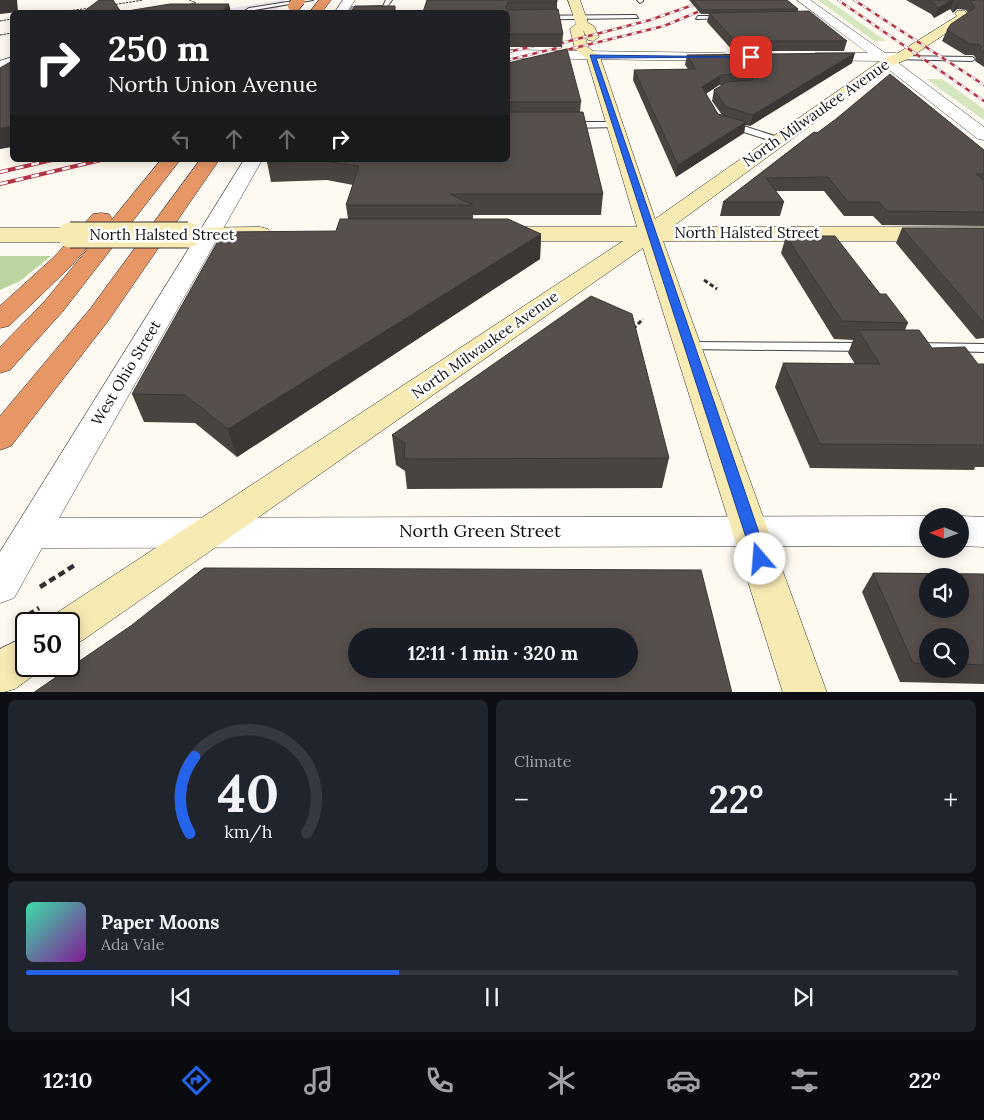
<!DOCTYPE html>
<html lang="en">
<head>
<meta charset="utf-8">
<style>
  body { margin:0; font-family:Lora,serif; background:#20242c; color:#f1f3f6; height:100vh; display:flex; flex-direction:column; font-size:19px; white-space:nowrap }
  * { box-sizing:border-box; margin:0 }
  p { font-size:16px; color:#9ea1a6 }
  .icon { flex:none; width:28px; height:28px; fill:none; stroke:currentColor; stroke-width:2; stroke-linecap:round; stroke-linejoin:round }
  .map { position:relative; height:692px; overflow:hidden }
  .panel { display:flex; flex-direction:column; gap:8px; padding:8px; background:#0d0f14; flex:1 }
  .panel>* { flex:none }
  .banner { position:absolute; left:10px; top:10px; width:500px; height:152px; border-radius:8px; box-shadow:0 2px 12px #0003; background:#202124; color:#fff; overflow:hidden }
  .needle { width:32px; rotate:271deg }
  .controls { position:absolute; left:919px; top:508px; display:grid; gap:10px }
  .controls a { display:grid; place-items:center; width:50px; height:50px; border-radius:50%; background:#171b24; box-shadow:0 2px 12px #0003; font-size:25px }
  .speed { position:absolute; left:15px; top:612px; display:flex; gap:10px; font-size:25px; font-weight:700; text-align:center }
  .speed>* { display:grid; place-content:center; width:65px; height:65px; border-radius:50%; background:#171b24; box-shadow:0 2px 12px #0003; line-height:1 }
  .speed .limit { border:2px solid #111; border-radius:8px; background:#fff; color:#111 }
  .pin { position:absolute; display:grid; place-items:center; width:42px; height:42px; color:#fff; margin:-21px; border-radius:10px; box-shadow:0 2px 8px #0006 }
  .me { position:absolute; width:55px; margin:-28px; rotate:342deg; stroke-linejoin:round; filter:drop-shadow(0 0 4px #0008) }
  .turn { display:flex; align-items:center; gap:18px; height:105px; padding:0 15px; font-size:22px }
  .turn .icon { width:65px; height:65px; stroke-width:2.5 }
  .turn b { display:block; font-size:35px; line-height:42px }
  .lanes { display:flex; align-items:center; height:48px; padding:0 15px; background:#0003; justify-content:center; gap:25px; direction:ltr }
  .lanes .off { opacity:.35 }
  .big { font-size:38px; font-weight:700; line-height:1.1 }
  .panel .tile { flex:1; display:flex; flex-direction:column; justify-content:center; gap:8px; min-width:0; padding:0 18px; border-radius:8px; background:#20242c }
  .panel .dial { align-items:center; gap:0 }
  .dial svg { height:130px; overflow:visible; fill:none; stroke:#363941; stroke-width:7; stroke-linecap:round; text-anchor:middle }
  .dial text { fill:#f1f3f6; stroke:none }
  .song { display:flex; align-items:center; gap:15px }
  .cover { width:60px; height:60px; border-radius:8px; background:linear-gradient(135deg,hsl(160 70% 55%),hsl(290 70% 35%)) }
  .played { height:5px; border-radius:2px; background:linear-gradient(90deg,#2563eb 40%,#363941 40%) }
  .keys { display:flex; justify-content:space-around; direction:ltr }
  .heat { display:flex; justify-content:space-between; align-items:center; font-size:28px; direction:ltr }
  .panel .tiles { flex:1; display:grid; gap:8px; grid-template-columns:1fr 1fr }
  .tile:last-child { grid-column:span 2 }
  .trip { position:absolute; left:348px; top:628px; width:290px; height:50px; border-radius:25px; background:#171b24; box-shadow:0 2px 12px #0003; font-weight:700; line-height:50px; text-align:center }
  .menu { display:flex; height:80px; justify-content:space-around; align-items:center; background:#090b0e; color:#9ea1a6 }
  .menu .icon { width:35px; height:35px }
  .menu .selected { color:#2563eb }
  .menu b { font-size:22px; color:#f1f3f6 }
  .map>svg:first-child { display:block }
  .industrial { fill:#ebe4ec }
  .green { fill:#d6e6be }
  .forest { fill:#bbd59e }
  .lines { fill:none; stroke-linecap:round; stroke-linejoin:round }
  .service-casing { stroke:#424242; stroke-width:2 }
  .minor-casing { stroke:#424242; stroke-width:1 }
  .tertiary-casing { stroke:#424242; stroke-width:1 }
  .secondary-casing { stroke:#313131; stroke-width:1 }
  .motorway-casing { stroke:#202020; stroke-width:1 }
  .path-far2 { stroke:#313131; stroke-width:1; stroke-dasharray:2.5 1; stroke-linecap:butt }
  .path-far1 { stroke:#313131; stroke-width:3; stroke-dasharray:4.5 2.5; stroke-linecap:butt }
  .path { stroke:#313131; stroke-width:4.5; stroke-dasharray:7 4; stroke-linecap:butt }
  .service { fill:#fff; fill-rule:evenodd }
  .minor { fill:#fff; fill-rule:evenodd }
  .tertiary { fill:#fff; fill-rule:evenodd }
  .secondary { fill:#f8eab3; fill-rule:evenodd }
  .motorway { fill:#e79766; fill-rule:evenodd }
  .rail-far1-casing { stroke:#b23343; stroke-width:2.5 }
  .rail-casing { stroke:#b23343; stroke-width:4 }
  .rail-far1 { stroke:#fff; stroke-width:2; stroke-dasharray:5; stroke-linecap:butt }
  .rail { stroke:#fff; stroke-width:2.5; stroke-dasharray:8; stroke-linecap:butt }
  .secondary-bridge-casing { stroke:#313131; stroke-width:27; stroke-linecap:butt }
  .motorway-bridge-casing { stroke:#202020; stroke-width:13; stroke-linecap:butt }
  .secondary-bridge { stroke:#f8eab3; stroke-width:25 }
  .motorway-bridge { stroke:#e79766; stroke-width:12 }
  .wall { fill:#4a4441; fill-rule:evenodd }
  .shaded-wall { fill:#3c3735 }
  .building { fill:#564f4c; stroke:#3c3735; fill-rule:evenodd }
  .route { fill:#2563eb; stroke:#184099 }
  .labels { text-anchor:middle; stroke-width:5; stroke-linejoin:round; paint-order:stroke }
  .street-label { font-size:15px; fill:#0f0f0f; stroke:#fff }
  .near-street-label { font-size:18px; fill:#0f0f0f; stroke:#fff }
</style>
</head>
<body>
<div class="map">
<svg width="984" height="693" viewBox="0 0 984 693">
  <rect width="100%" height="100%" fill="#fefaf2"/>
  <!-- industrial -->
  <path class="industrial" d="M281,0h4l-10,12h-65z"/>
  <!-- green -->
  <path class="green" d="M818,0h10l58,41h-12z
    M926,79h16l42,30v11z"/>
  <!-- forest -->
  <path class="forest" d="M0,256h51l-31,25 -20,9z"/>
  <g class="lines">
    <!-- service casing -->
    <g class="service-casing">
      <path id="service" d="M300,0h13l-70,12 6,-4z
        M386,0h6l-7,10 -44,-2 42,-2z
        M637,0h6v1l-3,2z
        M636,15l2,3 -130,2v-4z
        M698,16h28l3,2 -33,1z
        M894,56l78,1 3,2 -3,2 -76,-2z
        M728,121l53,17 1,2 -4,3 -53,-17 -1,-2z
        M615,122l3,1v4l-50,1 -4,-3 4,-3z
        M688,342l180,1 7,4 -7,4 -185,-2 -2,-3 2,-3z
        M914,343l70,1v8l-75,-2 -2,-3 2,-3z"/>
    </g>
    <!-- minor casing -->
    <g class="minor-casing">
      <path id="minor" d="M343,0h12l-8,12h-12z
        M797,0h13l75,53h11l7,4 -2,3 -16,3 -6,-2 -69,-1 -2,-3 7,-4h53z
        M508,50l216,3 7,4 -7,4 -216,-3z
        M12,57v9l-12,5v-10z
        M244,160h18l-203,358 869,-2v30l-886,2 -28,50 -14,5v-51z
        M959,516h1l24,1v30l-24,-1z"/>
    </g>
    <!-- tertiary casing -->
    <g class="tertiary-casing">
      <path id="tertiary" d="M888,58l5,1 91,68v13l-6,-1 -95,-74 -2,-3z"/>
    </g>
    <!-- secondary casing -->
    <g class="secondary-casing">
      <path id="secondary" d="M568,0h12l8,23 6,3 5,11 -6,4 -5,-1 -5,-10 5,17 12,10 55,162 228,-160 15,-6 59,-37 -2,-3 2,-2h8l5,6 -62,42 -15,6 -221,162h312v14h-321l164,452h-44l-140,-445 -560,392 -14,6v-22h-19l5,-10 568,-373h-120l-8,-2 -3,-5 3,-5 8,-2h134l-50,-168 -12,-10 -5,-20 6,-5z
        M260,227l8,2 3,5 -3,5 -80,3 -8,-2 -3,-5 3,-5 8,-2z
        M0,228h70l8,2 3,5 -3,5 -8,2h-70z
        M26,636v30h17l-2,4 -26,19 -15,4v-44z"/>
    </g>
    <!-- motorway casing -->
    <g class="motorway-casing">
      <path id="motorway" d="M319,0h12l-9,12h-12z
        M161,160h19l-117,151 -53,59 -10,3v-26l45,-46 63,-77 -37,42 -62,60 -9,2v-22l55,-50 38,-42 8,-1 8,1 3,5 -3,4z
        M200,160h19l-111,161 -97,125 -11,4v-34l90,-107z"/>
    </g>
    <!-- path-far2 -->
    <path class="path-far2" d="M112,5l31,-5
      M187,5l9,-2 -7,-3
      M59,12l32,-4
      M0,21l12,-2
      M0,35l12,-2"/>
    <!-- path-far1 -->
    <path class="path-far1" d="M704,280l13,9
      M633,329l10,-10"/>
    <!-- path -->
    <path class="path" d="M40,587l35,-22
      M19,621l20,-13"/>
    <!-- service -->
    <use href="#service" class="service"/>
    <!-- minor -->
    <use href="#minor" class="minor"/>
    <!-- tertiary -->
    <use href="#tertiary" class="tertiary"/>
    <!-- secondary -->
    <use href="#secondary" class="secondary"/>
    <!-- motorway -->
    <use href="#motorway" class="motorway"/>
    <!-- rail-far1 casing -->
    <g class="rail-far1-casing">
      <path id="rail-far1" d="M838,0l146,101
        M854,0l130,85
        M554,45l96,-25 57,-20
        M508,52l34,-8
        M554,53l110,-27 62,-26
        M508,60l53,-13"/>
    </g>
    <!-- rail casing -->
    <g class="rail-casing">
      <path id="rail" d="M0,172l52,-12
        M0,184l101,-24"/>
    </g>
    <!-- rail-far1 -->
    <use href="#rail-far1" class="rail-far1"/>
    <!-- rail -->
    <use href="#rail" class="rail"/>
    <!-- secondary-bridge casing -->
    <g class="secondary-bridge-casing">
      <path id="secondary-bridge" d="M70,235h118"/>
    </g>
    <!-- motorway-bridge casing -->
    <g class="motorway-bridge-casing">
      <path id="motorway-bridge" d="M294,6l5,-6"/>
    </g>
    <!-- secondary-bridge -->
    <use href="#secondary-bridge" class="secondary-bridge"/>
    <!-- motorway-bridge -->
    <use href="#motorway-bridge" class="motorway-bridge"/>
  </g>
  <!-- wall -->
  <path class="wall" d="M427,0l130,2v7l6,25 -1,13h-54v-35z
    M689,0h98l11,9v2l49,30 -3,10h-111l-26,-29 2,-8h-8z
    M906,0h78v67l-9,-6 1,-3 -3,-3h-8l-23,-14 5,-11 21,-17 -2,-3 -9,-1 -4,4 -3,-4 -16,9 -3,-4z
    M687,55l165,8 -102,63 -5,-1 -1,8 -68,44 -43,-97 1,-10 54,-1 -3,-4zM719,85h3l-8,5 -2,11 10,14 -4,-1 -12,-20z
    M508,63l73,39 -1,10 23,82 -2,21h-128v4l68,15 -1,25 -303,198 -42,-34 -51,-1 -12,-28 204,-163 12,-12 -2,-14 7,-20 -26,-5 -56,2 -4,-20 1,-2h240z
    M814,132l170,18v76l-102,-1 -9,-9h-29l-20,-25h-48l8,11 -4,14h-60l3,-14z
    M902,228h82v110l-8,1 -80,-96z
    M786,236l94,58 28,29 -3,7 27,18 46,16h6v103h-9l-1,3 -164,-2 -35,-81 8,-24 72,1 -7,-11 5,-13 -19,-1 -53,-86z
    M392,435l277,23 -7,30 -255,1 -2,-18 -9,-6z
    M873,573l111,1v110l-84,-2 -38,-90zM928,636h32v33h-32z"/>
  <!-- shaded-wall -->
  <path class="shaded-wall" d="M0,0h17l1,12 -18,2z
    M952,0h2l-4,9 -16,9 4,-10z
    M960,0l-3,9 -4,4 4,-10z
    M229,4l2,8h-11z
    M855,53l-3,10 -102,63 3,-11z
    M721,75l-2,10 -19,12 2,-10z
    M746,122l-2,11 -68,44 2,-12z
    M12,126v21l-12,2v-21z
    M541,234l-1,25 -303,198 -9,-28z"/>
  <!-- building -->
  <path class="building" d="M99,0h14l8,12 49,-8h59l-9,8h-137z
    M427,0h130v2h-49l-2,6 2,2 50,-1 5,25h-55v-22h-85z
    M693,0h94l11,9 -96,1z
    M927,0h25l-14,8 -4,-5z
    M970,0h14v52l-4,-2 2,-3 -4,-3h-8l-23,-14 4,-6 24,-16z
    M355,6h40v6h-44z
    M809,11l38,30h-112l-26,-28z
    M567,49l14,53h-73v3v-42z
    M855,53l-102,62 -27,-8 -12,-17 13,-8 26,-2v-7l-32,2 -19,12 16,27 28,8 -68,43 -44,-95 62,-1 -9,-14z
    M12,61v65l-12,2v-60z
    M890,74l94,76v24h-8l8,6v32l-97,-1 -8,-9h-31l-20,-25 -62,1 18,24h-61l91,-70 3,1 19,-14z
    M508,111v1h75l20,82h-153l23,11h-127l13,-39 -35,-5 -57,1 1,-2h240z
    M340,219h168l33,15 -313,195 -43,-34 -53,-1 91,-162 113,-1z
    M902,228h82v95z
    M786,236h49l45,58h6l22,29 -66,-2z
    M591,296l41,18 37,144 -265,1 1,-16 -13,-8z
    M858,330h61l13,18 33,-1 13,17h6v81l-164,-1 -37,-81 97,1z
    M204,568l497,2 31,123h-699l99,-68zM356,636h273v33h-273z
    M873,573l111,1v91l-24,-1v-28h-32v28l-15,-1zM928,576h32v33h-32z"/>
  <!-- route -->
  <path class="route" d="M590,55l164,2 -158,1 172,501 -2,5 -6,2 -5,-2 -2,-5z"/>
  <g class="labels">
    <!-- street labels -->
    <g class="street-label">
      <text transform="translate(816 113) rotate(-35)" y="5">North Milwaukee Avenue</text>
      <text x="747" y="238">North Halsted Street</text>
      <text x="162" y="240">North Halsted Street</text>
      <text transform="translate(485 345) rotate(-35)" y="5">North Milwaukee Avenue</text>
      <text transform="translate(126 373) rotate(-59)" y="5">West Ohio Street</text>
    </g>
    <!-- near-street labels -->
    <g class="near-street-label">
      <text x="480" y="537">North Green Street</text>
    </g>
  </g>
</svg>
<div class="controls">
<a><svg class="needle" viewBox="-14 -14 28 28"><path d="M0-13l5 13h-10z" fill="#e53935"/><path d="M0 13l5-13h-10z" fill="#9ea1a6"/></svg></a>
<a><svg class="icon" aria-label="sound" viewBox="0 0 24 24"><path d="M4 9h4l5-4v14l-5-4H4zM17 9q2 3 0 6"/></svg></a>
<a><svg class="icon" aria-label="search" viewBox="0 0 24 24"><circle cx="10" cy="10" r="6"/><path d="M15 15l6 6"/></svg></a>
</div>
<div class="speed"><div class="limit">50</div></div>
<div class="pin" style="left:751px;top:57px;background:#d93025"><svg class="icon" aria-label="arrive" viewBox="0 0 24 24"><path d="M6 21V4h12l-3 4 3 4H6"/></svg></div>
<svg class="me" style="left:760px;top:559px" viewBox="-20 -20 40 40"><circle r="19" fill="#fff"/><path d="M0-13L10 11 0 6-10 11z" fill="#2563eb"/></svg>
<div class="trip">12:11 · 1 min · 320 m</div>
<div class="banner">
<div class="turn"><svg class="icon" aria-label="right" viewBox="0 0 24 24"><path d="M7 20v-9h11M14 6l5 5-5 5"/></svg><div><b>250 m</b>North Union Avenue</div></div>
<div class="lanes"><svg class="icon off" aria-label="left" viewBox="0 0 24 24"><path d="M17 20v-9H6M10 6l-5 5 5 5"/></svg><svg class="icon off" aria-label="ahead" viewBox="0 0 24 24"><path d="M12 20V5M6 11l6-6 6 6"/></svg><svg class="icon off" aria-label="ahead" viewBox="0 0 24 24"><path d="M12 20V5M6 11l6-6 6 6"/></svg><svg class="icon" aria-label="right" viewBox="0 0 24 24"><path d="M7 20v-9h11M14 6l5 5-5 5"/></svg></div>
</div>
</div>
<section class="panel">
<div class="tiles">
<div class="tile dial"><svg viewBox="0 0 100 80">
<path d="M14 69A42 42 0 1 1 86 69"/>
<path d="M14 69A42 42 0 0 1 17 22" stroke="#2563eb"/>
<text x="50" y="56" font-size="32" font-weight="700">40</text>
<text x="50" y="72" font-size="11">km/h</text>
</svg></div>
<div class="tile"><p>Climate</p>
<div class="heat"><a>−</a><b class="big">22°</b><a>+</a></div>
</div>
<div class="tile">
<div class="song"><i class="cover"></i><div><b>Paper Moons</b><p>Ada Vale</p></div></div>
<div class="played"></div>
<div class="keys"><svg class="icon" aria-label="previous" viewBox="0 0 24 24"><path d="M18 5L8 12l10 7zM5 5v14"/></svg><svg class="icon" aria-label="pause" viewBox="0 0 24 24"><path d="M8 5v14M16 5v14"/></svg><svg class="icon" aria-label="next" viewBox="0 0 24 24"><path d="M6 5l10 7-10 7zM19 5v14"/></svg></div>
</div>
</div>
</section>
<nav class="menu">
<b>12:10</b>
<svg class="icon selected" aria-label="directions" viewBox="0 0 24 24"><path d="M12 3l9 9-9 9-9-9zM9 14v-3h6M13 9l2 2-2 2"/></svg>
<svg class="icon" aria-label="music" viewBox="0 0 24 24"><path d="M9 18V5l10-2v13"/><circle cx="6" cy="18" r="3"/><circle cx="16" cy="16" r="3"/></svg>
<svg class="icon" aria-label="phone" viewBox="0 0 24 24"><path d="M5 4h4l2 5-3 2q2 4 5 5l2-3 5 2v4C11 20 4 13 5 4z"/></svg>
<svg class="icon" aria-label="climate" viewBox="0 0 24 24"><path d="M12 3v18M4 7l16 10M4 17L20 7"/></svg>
<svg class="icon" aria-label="car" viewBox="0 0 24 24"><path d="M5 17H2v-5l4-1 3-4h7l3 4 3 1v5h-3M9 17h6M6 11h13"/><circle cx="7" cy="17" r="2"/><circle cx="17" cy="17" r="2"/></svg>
<svg class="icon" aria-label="filters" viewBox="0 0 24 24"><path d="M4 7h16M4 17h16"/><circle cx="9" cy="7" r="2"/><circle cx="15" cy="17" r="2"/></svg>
<b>22°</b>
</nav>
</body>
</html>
